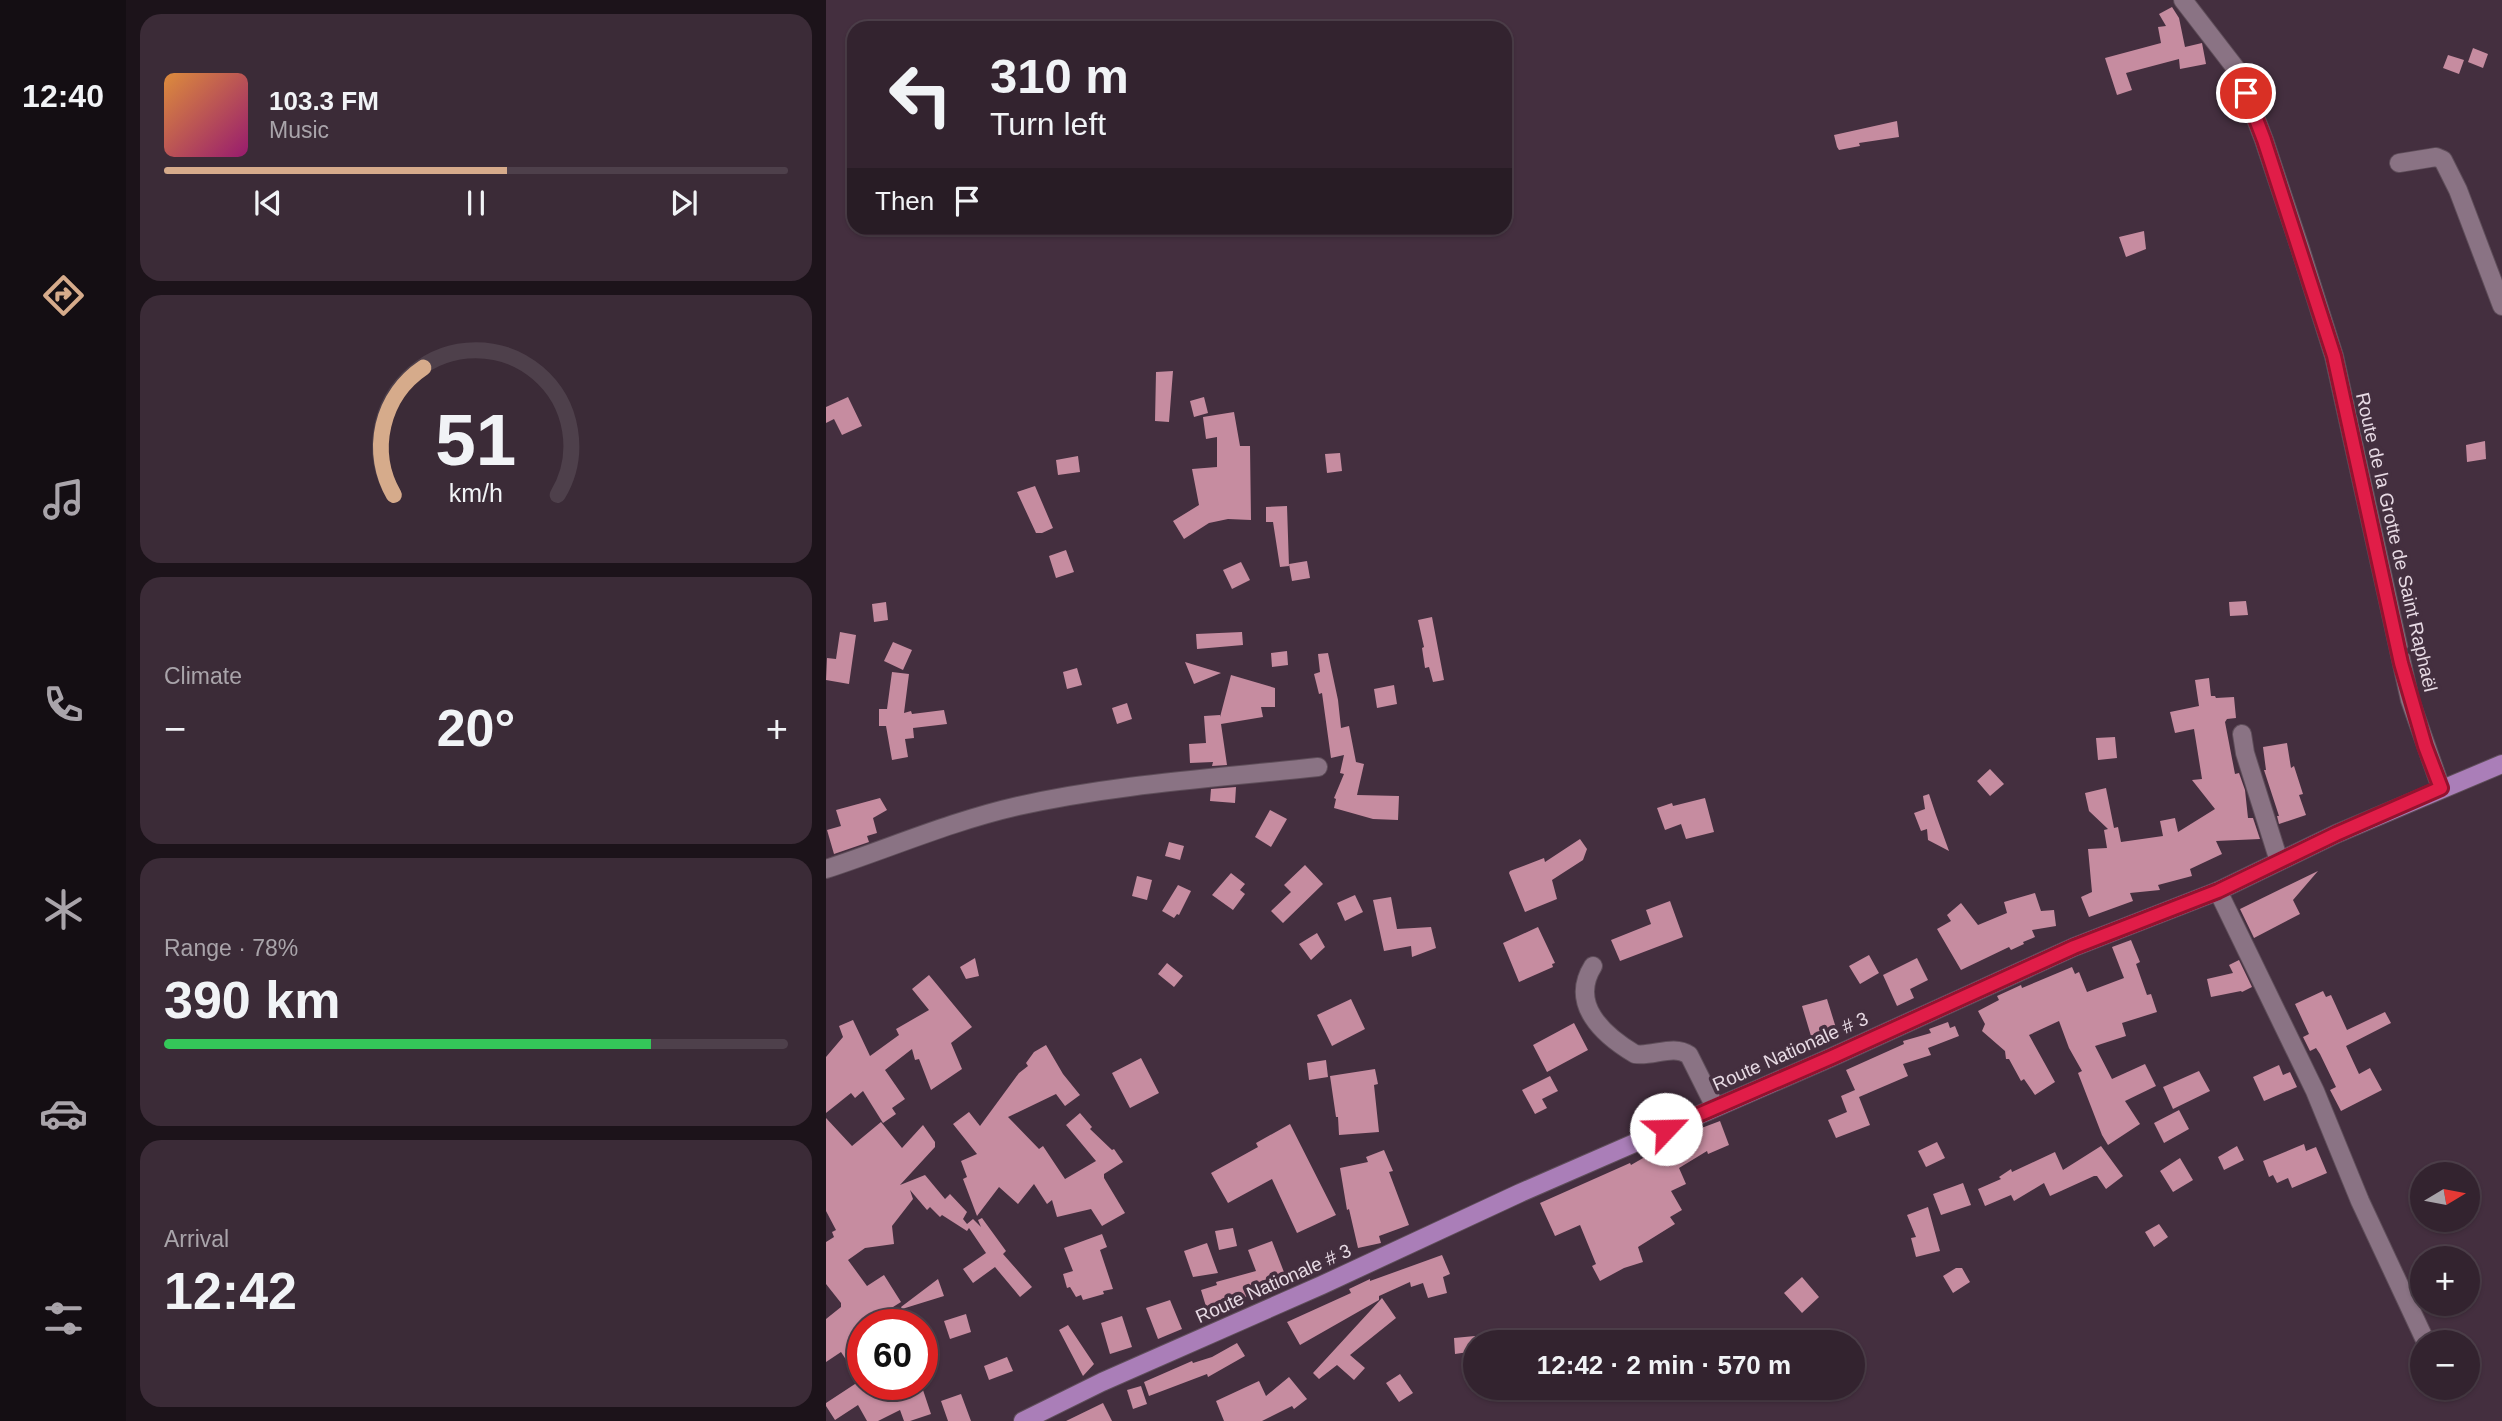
<!DOCTYPE html>
<html lang="en">
<head>
<meta charset="utf-8">
<style>
  body { margin:0; font-family:Helvetica,sans-serif; background:#3b2b37; color:#f1f3f6; height:100vh; display:flex; flex-direction:column; font-size:26px; white-space:nowrap }
  * { box-sizing:border-box; margin:0 }
  p { font-size:23px; color:#a9a4aa }
  .icon { flex:none; width:38px; height:38px; fill:none; stroke:currentColor; stroke-width:2; stroke-linecap:round; stroke-linejoin:round }
  .map { position:relative; flex:1; overflow:hidden }
  .side { display:flex; flex-direction:column; gap:14px; padding:14px; background:#1c131a; width:700px }
  .side>* { flex:none }
  .hud { position:absolute; left:21px; top:21px; width:665px; height:214px; border-radius:21px; box-shadow:0 2px 5px #0004,0 0 0 2px #4e404b; background:#33232f; color:#f1f3f6; overflow:hidden }
  .needle { width:46px; rotate:80deg }
  .tools { position:absolute; left:1584px; top:1162px; display:grid; gap:14px }
  .tools a { display:grid; place-items:center; width:70px; height:70px; border-radius:50%; background:#33232f; box-shadow:0 2px 5px #0004,0 0 0 2px #4e404b; font-size:35px }
  .speed { position:absolute; left:21px; top:1309px; display:flex; gap:14px; font-size:35px; font-weight:700; text-align:center }
  .speed>* { display:grid; place-content:center; width:91px; height:91px; border-radius:50%; background:#33232f; box-shadow:0 2px 5px #0004,0 0 0 2px #4e404b; line-height:1 }
  .speed .limit { border:10px solid #d22; background:#fff; color:#111 }
  .pin { position:absolute; display:grid; place-items:center; width:60px; height:60px; color:#fff; margin:-30px; border:4px solid #fff; border-radius:50%; box-shadow:0 2px 7px #0007 }
  .me { position:absolute; width:77px; margin:-38px; rotate:66deg; stroke-linejoin:round; filter:drop-shadow(0 0 5px #0008) }
  .turn { display:flex; align-items:center; gap:24px; height:147px; padding:0 28px; font-size:32px }
  .turn .icon { width:91px; height:91px; stroke-width:2.5 }
  .turn b { display:block; font-size:49px; line-height:60px }
  .then { display:flex; align-items:center; height:66px; padding:0 28px; background:#0003; gap:14px; font-size:26px }
  .big { font-size:52px; font-weight:800; line-height:1.1 }
  .side .widget { flex:1; display:flex; flex-direction:column; justify-content:center; gap:10px; min-width:0; padding:0 24px; border-radius:21px; background:#3b2b37 }
  .side .dial { align-items:center; gap:0 }
  .dial svg { height:182px; overflow:visible; fill:none; stroke:#4e404b; stroke-width:7; stroke-linecap:round; text-anchor:middle }
  .dial text { fill:#f1f3f6; stroke:none }
  .song { display:flex; align-items:center; gap:21px }
  .cover { width:84px; height:84px; border-radius:10px; background:linear-gradient(135deg,hsl(30 70% 55%),hsl(320 70% 35%)) }
  .played { height:7px; border-radius:4px; background:linear-gradient(90deg,#d6ab8b 55%,#4e404b 55%) }
  .keys { display:flex; justify-content:space-around; direction:ltr }
  .heat { display:flex; justify-content:space-between; align-items:center; font-size:38px; direction:ltr }
  .charge { height:10px; border-radius:5px; background:linear-gradient(90deg,#34c759 78%,#4e404b 0) }
  .trip { position:absolute; left:637px; top:1330px; width:402px; height:70px; border-radius:35px; background:#33232f; box-shadow:0 2px 5px #0004,0 0 0 2px #4e404b; font-weight:800; line-height:70px; text-align:center }
  main { display:flex; flex:1; min-height:0 }
  .dock { display:flex; flex-direction:column; width:126px; justify-content:space-around; align-items:center; background:#140e13; color:#a9a4aa }
  .dock .icon { width:49px; height:49px }
  .dock .current { color:#d6ab8b }
  .dock b { font-size:32px; color:#f1f3f6 }
  .map>svg:first-child { display:block }
  .building { fill:#c68ca0 }
  .lines { fill:none; stroke-linecap:round; stroke-linejoin:round }
  .minor-casing { stroke:#5f4e5a; stroke-width:20 }
  .primary-casing { stroke:#5f4e5a; stroke-width:20 }
  .minor { stroke:#8a7384; stroke-width:18 }
  .primary { stroke:#aa7eb8; stroke-width:18 }
  .route-casing { stroke:#92132f; stroke-width:18 }
  .route { stroke:#e11d48; stroke-width:12 }
  .labels { text-anchor:middle; stroke-width:7; stroke-linejoin:round; paint-order:stroke }
  .street-label { font-size:19px; fill:#e7dae4; stroke:#442f3f }
</style>
</head>
<body>
<main>
<nav class="dock">
<b>12:40</b>
<svg class="icon current" aria-label="directions" viewBox="0 0 24 24"><path d="M12 3l9 9-9 9-9-9zM9 14v-3h6M13 9l2 2-2 2"/></svg>
<svg class="icon" aria-label="music" viewBox="0 0 24 24"><path d="M9 18V5l10-2v13"/><circle cx="6" cy="18" r="3"/><circle cx="16" cy="16" r="3"/></svg>
<svg class="icon" aria-label="phone" viewBox="0 0 24 24"><path d="M5 4h4l2 5-3 2q2 4 5 5l2-3 5 2v4C11 20 4 13 5 4z"/></svg>
<svg class="icon" aria-label="climate" viewBox="0 0 24 24"><path d="M12 3v18M4 7l16 10M4 17L20 7"/></svg>
<svg class="icon" aria-label="car" viewBox="0 0 24 24"><path d="M5 17H2v-5l4-1 3-4h7l3 4 3 1v5h-3M9 17h6M6 11h13"/><circle cx="7" cy="17" r="2"/><circle cx="17" cy="17" r="2"/></svg>
<svg class="icon" aria-label="filters" viewBox="0 0 24 24"><path d="M4 7h16M4 17h16"/><circle cx="9" cy="7" r="2"/><circle cx="15" cy="17" r="2"/></svg>
</nav>
<section class="side">
<div class="widget">
<div class="song"><i class="cover"></i><div><b>103.3 FM</b><p>Music</p></div></div>
<div class="played"></div>
<div class="keys"><svg class="icon" aria-label="previous" viewBox="0 0 24 24"><path d="M18 5L8 12l10 7zM5 5v14"/></svg><svg class="icon" aria-label="pause" viewBox="0 0 24 24"><path d="M8 5v14M16 5v14"/></svg><svg class="icon" aria-label="next" viewBox="0 0 24 24"><path d="M6 5l10 7-10 7zM19 5v14"/></svg></div>
</div>
<div class="widget dial"><svg viewBox="0 0 100 80">
<path d="M14 69A42 42 0 1 1 86 69"/>
<path d="M14 69A42 42 0 0 1 27 13" stroke="#d6ab8b"/>
<text x="50" y="56" font-size="32" font-weight="700">51</text>
<text x="50" y="72" font-size="11">km/h</text>
</svg></div>
<div class="widget"><p>Climate</p>
<div class="heat"><a>−</a><b class="big">20°</b><a>+</a></div>
</div>
<div class="widget"><p>Range · 78%</p><b class="big">390 km</b><div class="charge"></div></div>
<div class="widget"><p>Arrival</p><b class="big">12:42</b></div>
</section>
<div class="map">
<svg width="1676" height="1421" viewBox="0 0 1676 1421">
  <rect width="100%" height="100%" fill="#442f3f"/>
  <!-- building -->
  <path class="building" d="M1346,7l7,11 6,29 17,-4 4,21 -26,5 -1,-10 -53,14 6,17 -15,5 -12,-37 56,-15 -3,-16 8,-1 -7,-12z
    M1647,48l15,6 -5,14 -15,-6z
    M1622,55l16,5 -5,14 -16,-6z
    M1071,121l2,16 -40,6 1,3 -21,4 -2,-3 -3,-12z
    M1318,231l2,18 -20,8 -7,-20z
    M347,371l-4,51 -14,-1 1,-49z
    M22,397l14,29 -20,9 -8,-16 -8,4v-16z
    M378,397l4,16 -14,4 -4,-16z
    M408,412l6,34h10l1,74 -23,-1 -19,4 -25,16 -11,-18 26,-16 -7,-36 25,-2v-30l-11,2 -3,-22z
    M1659,441l1,18 -19,3 -1,-17z
    M514,453l2,18 -15,2 -2,-19z
    M252,456l2,16 -22,3 -2,-15z
    M209,486l18,42 -11,5h-6l-19,-41z
    M461,506l2,60 -9,1 -7,-45h-7v-15z
    M240,550l8,22 -18,6 -7,-22z
    M481,561l3,17 -18,3 -3,-17z
    M415,562l9,18 -18,9 -9,-19z
    M1420,601l2,14 -18,1 -1,-14z
    M60,602l2,18 -14,2 -2,-18z
    M606,617l12,63 -11,2 -4,-15 -4,1 -3,-20 2,-1 -6,-27z
    M14,632l16,3 -7,49 -23,-4 1,-22 9,1z
    M416,632l1,13 -46,4 -1,-15z
    M67,642l19,8 -9,20 -19,-9z
    M461,651l1,14 -16,2 -1,-14z
    M502,653l10,47 3,28 8,-2 7,36 8,2 -7,31 42,1 -1,24 -25,-1 -39,-11 2,-9 -2,-1 10,-24 -4,-1 4,-18 -13,3 -9,-65 -3,1 -5,-20 6,-2 -2,-18z
    M359,662l36,11 -27,11z
    M251,668l5,17 -15,4 -4,-17z
    M66,672l17,2 -5,39 7,-2 1,3 32,-4 3,14 -34,4 1,10 -9,1 3,18 -16,3 -6,-34h-7v-17h8z
    M405,675l44,13v19h-14l2,10 -42,7 6,41 -15,1 1,-4 -23,1 -1,-19 17,-1 -2,-27 16,-1v2z
    M1383,678l2,18h4l1,2 18,-1 2,21 -9,1 -2,3 10,52 4,-1 6,17 3,28h5l7,21 -44,2 6,13 -32,15 2,7 -34,9 2,5 -30,3 3,8 -44,16 -8,-20 11,-5 -4,-43 19,-1 -3,-18 4,-1 -19,-18 -4,-18 21,-5 8,40 4,-1 3,15 42,-6 -3,-15 15,-3 3,14 37,-23 -23,-29 10,-1 -8,-50 -19,4 -5,-21 29,-6 -4,-26z
    M568,685l3,19 -20,4 -3,-19z
    M301,703l5,16 -15,5 -5,-16z
    M1289,737l2,21 -19,2 -2,-22z
    M1461,743l4,25 3,-2 9,28 -4,1 7,20 -27,9 -2,-8h2l-15,-46h2l-3,-23z
    M1164,769l14,15 -14,12 -13,-15z
    M410,787l-1,16 -25,-2 1,-12z
    M1103,794l7,21 13,36 -21,-11 -1,-11 -6,2 -7,-18 11,-4 -2,-13z
    M54,798l7,12 -14,8 4,15 -10,3 2,6 -35,12 -7,-24 14,-4 -5,-16z
    M879,798l9,34 -28,7 -5,-15 -16,6 -8,-22 15,-5 1,3z
    M444,810l17,9 -16,28 -16,-10z
    M754,839l7,10 -4,11 -31,20 5,19 -32,13 -16,-39 1,-2 34,-13 1,4z
    M343,842l15,4 -4,14 -15,-4z
    M479,865l18,19 -40,39 -12,-12 20,-19 -7,-7z
    M1492,871l-25,29 7,14 -46,24 -14,-29z
    M405,873l14,11 -5,6 5,4 -12,16 -21,-15z
    M311,876l15,4 -5,20 -15,-4z
    M352,885l13,6 -12,24 -2,-1 -3,4 -12,-7z
    M1209,893l6,18 13,-1 2,16 -24,4 3,7 -12,5 1,2 -13,6 -2,-3 -48,23 -24,-41 14,-8 -4,-6 14,-12 17,22 29,-12 -3,-11z
    M529,895l8,17 -18,9 -8,-18z
    M565,897l6,32 34,-2 5,21 -24,9 -1,-11 -27,5 -11,-51z
    M844,901l13,36 -63,24 -9,-21 40,-16 -5,-14z
    M712,927l17,36 -3,1 1,3 -34,15 -16,-39z
    M491,933l8,14 -14,13 -12,-16z
    M1305,940l9,22 -4,2 11,31 4,-1 6,18 -35,11 4,13 -31,10 17,33 33,-15 11,22 -31,15 15,23 -32,21 -6,-10 -24,-62 4,-2 -13,-23 -10,-27 -30,14 26,47 -20,13 -11,-16 -3,2 -12,-22h-3l-1,-8 -23,-20 3,-7 -7,-13 21,-11 -2,-4 24,-11 1,3 50,-21 3,7 4,-2 8,20 37,-14 -12,-31z
    M1043,955l10,18 -19,11 -11,-18z
    M149,958l4,18 -13,3 -6,-12z
    M1091,958l11,22 -18,9 4,9 -17,8 -14,-31z
    M1413,960l13,27 -10,5 -1,-1 -30,6 -4,-18 26,-6 -4,-8z
    M341,963l16,13 -9,11 -16,-13z
    M103,975l43,52 -21,16 11,26 -31,21 -12,-31 -4,1 -3,-11 -27,21 20,29 -13,9 4,6 -13,9 -20,-32 -8,7 -4,-5 -25,20v-56l17,-20 -4,-11 14,-6 17,36 29,-21 -3,-6 33,-19 -17,-21z
    M1497,991l3,6 5,-2 16,35 38,-18 6,11 -45,23 13,28 11,-6 12,22 -41,21 -11,-21 6,-3 -16,-33 -4,-6 -6,3 -7,-14 6,-3 -14,-30z
    M525,999l14,30 -33,17 -15,-31z
    M1001,999l9,29 -25,8 -9,-30z
    M1122,1022l2,6 5,-2 4,10 -31,12 3,7 -28,9 5,12 -49,21 11,28 -34,13 -8,-18 19,-8 -6,-16 14,-6 -9,-20 58,-26 -1,-3 28,-8 -2,-4z
    M748,1023l14,27 -41,22 -14,-27z
    M220,1045l17,29 17,21 -15,11 -9,-12 -48,23 31,32 4,-3 22,33 31,-18 -30,-36 14,-12 12,14 -2,2 22,21 2,-1 9,13 -19,12v4l21,35 -23,13 -11,-17 -34,8 -5,-17 -5,4 -13,-20 -16,20 -19,-17 -22,29 -14,-37 4,-2 -6,-16 16,-7 -24,-30 16,-12 11,14 39,-53 9,-7 -2,-3 8,-11z
    M315,1058l18,35 -29,15 -18,-35z
    M500,1060l2,17 -19,3 -2,-17z
    M1453,1065l4,10 7,-3 7,15 -33,14 -11,-24z
    M549,1069l3,15 -4,1 5,47 -40,3 -1,-18h-2l-6,-41z
    M1373,1071l11,20 -37,18 -10,-22z
    M724,1076l8,15 -16,8 5,9 -12,6 -13,-24z
    M1353,1110l10,19 -25,14 -10,-20z
    M0,1118l26,28 29,-24 21,26 21,-23 12,17v5l-35,38 25,-10 20,24 5,-5 17,18 -4,7 4,5 6,-5 8,8 -3,-7 4,-2 24,33 -3,3 29,33 -12,10 -25,-30 -22,16 -10,-14 23,-16 -17,-25 -2,3 -25,-16 -2,2 -10,-10 -3,3 -17,-20 3,9 -21,27 2,18 -29,4 -17,12 19,26 17,-11 17,27 -16,10 3,3 -12,10h-13v59h58l10,30 -21,7h-6l-4,-11 -22,11h-11l-9,-16 -23,15 -9,-14v-3l29,-19h7l-21,-32 -15,10v-43l15,-12v-4l-15,-19v-42l8,-5 -2,-5 4,-2 -10,-19z
    M894,1121l9,24 -21,9 -1,-3 -28,17 7,16 -15,7 11,19 -12,7 5,7 -37,23 5,15 -19,6 -24,13 -8,-15 4,-2 -16,-39 -25,11 -15,-33 90,-40 1,2 52,-30z
    M464,1124l46,91 -39,18 -25,-54 -44,24 -17,-30 47,-26 -2,-4z
    M1111,1142l8,16 -19,9 -8,-16z
    M1478,1144l2,7 10,-4 11,26 -35,15 -4,-10 -11,5 -4,-8 -4,2 -6,-16z
    M1275,1146l22,30 -17,13 -9,-13h-3l-44,20 -6,-13 -30,18 -3,-6 -26,11 -7,-17 23,-10 -2,-2 12,-8 1,3 43,-20 8,18z
    M1411,1146l7,14 -20,10 -6,-13z
    M558,1150l9,21 -4,1 20,53 -30,11 2,7 -23,5 -9,-39 -2,1 -7,-42 28,-6 -2,-5z
    M1354,1158l13,22 -20,12 -13,-21z
    M1137,1183l8,22 -30,10 -8,-21z
    M1102,1207l12,44 -24,6 -5,-19 5,-1 -9,-22z
    M1333,1224l9,13 -14,10 -9,-15z
    M407,1228l4,18 -18,4 -4,-19z
    M276,1234l5,13 -7,3 13,39 -10,2 1,3 -21,6 -2,-5 -5,2 -6,-10 -3,1 -4,-14 10,-3 -9,-23z
    M446,1241l15,39 -30,11 1,2 -30,9 2,3 -22,8 -7,-23 16,-5 -1,-3 40,-11 -8,-21z
    M381,1243l11,30 -25,4 -9,-26z
    M616,1255l8,19 -7,3 4,16 -19,5 -5,-15 -12,4 -1,-5 -31,14v4l-79,45 -13,-23 64,-29 -2,-4 21,-10v2z
    M1130,1268h6l8,14 -17,11 -10,-17z
    M976,1277l17,20 -17,16 -18,-20z
    M112,1279l6,17 -42,13 -1,-2z
    M556,1298l14,20 -46,37 15,13 -11,12 -17,-15 -18,14 -6,-6z
    M344,1300l12,29 -24,10 -12,-31z
    M140,1314l5,18 -21,7 -6,-18z
    M296,1316l10,31 -22,7 -9,-31z
    M242,1325l26,39 -11,12 -24,-46z
    M649,1336v15l-20,3 -1,-16z
    M411,1343l8,13 -37,21 -1,-3 -58,22 -5,-14 48,-21 1,2 19,-6z
    M181,1357l6,14 -24,9 -5,-14z
    M574,1374l13,19 -14,9 -13,-19z
    M463,1377l18,22 -13,10 -2,-3 -30,15h-38l-8,-20 43,-20 7,15z
    M315,1386l6,18 -14,5 -6,-19z
    M135,1394l10,27h-23l-7,-20z
    M277,1403l9,18h-46z"/>
  <g class="lines">
    <!-- minor casing -->
    <g class="minor-casing">
      <path id="minor" d="M1357,0l54,70 27,70 36,108 34,108 76,344 31,88
        M1573,163l37,-6 7,3 15,30 44,116
        M1416,734l3,19 34,108
        M0,869c64,-21 126,-48 192,-63 98,-22 200,-28 300,-39
        M1392,891l97,200 45,110 64,137
        M767,966c-24,38 10,69 42,88 18,3 38,-10 54,1l26,52"/>
    </g>
    <!-- primary casing -->
    <g class="primary-casing">
      <path id="primary" d="M197,1421l79,-39 220,-97 198,-92 312,-136 242,-110 144,-56 118,-57 166,-70"/>
    </g>
    <!-- minor -->
    <use href="#minor" class="minor"/>
    <!-- primary -->
    <use href="#primary" class="primary"/>
  </g>
  <g class="lines">
    <!-- route casing -->
    <g class="route-casing">
      <path id="route" d="M840,1129l166,-72 242,-110 144,-56 118,-57 105,-46 -16,-42 -24,-83 -67,-307 -70,-216 -18,-47"/>
    </g>
    <!-- route -->
    <use href="#route" class="route"/>
  </g>
  <g class="labels">
    <!-- street labels -->
    <g class="street-label">
      <text transform="translate(1571 542) rotate(77)" y="7">Route de la Grotte de Saint Raphaël</text>
      <text transform="translate(964 1051) rotate(-24)" y="7">Route Nationale # 3</text>
      <text transform="translate(447 1283) rotate(-24)" y="7">Route Nationale # 3</text>
    </g>
  </g>
</svg>
<div class="tools">
<a><svg class="needle" viewBox="-14 -14 28 28"><path d="M0-13l5 13h-10z" fill="#e53935"/><path d="M0 13l5-13h-10z" fill="#a9a4aa"/></svg></a>
<a>+</a>
<a>−</a>
</div>
<div class="speed"><div class="limit">60</div></div>
<div class="pin" style="left:1420px;top:93px;background:#d93025"><svg class="icon" aria-label="arrive" viewBox="0 0 24 24"><path d="M6 21V4h12l-3 4 3 4H6"/></svg></div>
<svg class="me" style="left:840px;top:1129px" viewBox="-20 -20 40 40"><circle r="19" fill="#fff"/><path d="M0-13L10 11 0 6-10 11z" fill="#e11d48"/></svg>
<div class="trip">12:42 · 2 min · 570 m</div>
<div class="hud">
<div class="turn"><svg class="icon" aria-label="left" viewBox="0 0 24 24"><path d="M17 20v-9H6M10 6l-5 5 5 5"/></svg><div><b>310 m</b>Turn left</div></div>
<div class="then">Then<svg class="icon" aria-label="arrive" viewBox="0 0 24 24"><path d="M6 21V4h12l-3 4 3 4H6"/></svg></div>
</div>
</div>
</main>
</body>
</html>
